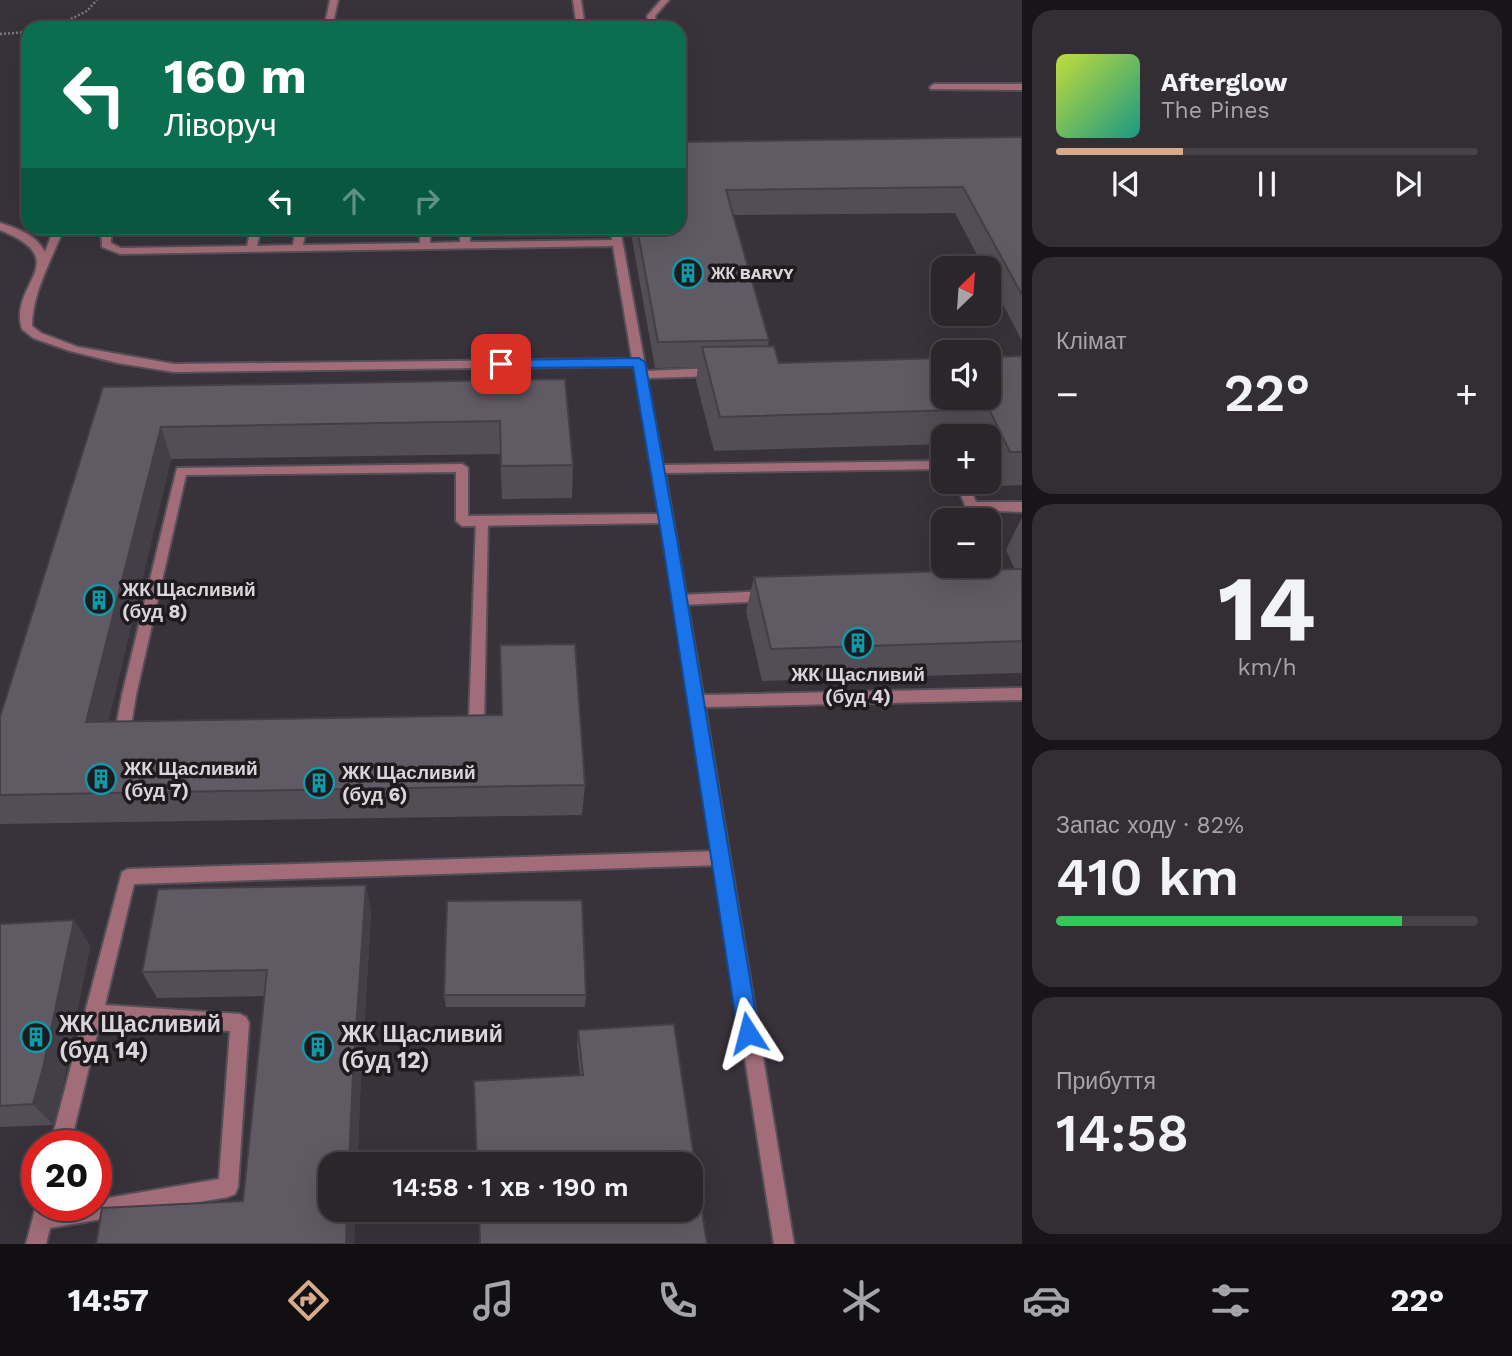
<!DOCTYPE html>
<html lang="uk">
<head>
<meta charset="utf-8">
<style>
  body { margin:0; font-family:"Work Sans",sans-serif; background:#322e34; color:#f1f3f6; height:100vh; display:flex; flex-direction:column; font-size:26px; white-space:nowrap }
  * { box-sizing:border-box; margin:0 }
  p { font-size:23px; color:#a5a5a9 }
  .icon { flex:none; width:38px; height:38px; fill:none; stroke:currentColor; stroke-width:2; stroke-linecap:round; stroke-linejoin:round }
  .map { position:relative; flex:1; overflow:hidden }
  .panel { display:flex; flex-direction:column; gap:10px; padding:10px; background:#171518; width:490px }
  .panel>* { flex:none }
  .top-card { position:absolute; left:21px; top:21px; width:665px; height:214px; border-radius:21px; box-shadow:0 7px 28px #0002,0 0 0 2px #464348; background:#0b6e4f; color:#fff; overflow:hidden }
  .needle { width:46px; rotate:25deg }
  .tools { position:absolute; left:931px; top:256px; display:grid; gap:14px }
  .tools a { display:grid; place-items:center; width:70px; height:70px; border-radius:14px; background:#2a262c; box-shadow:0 7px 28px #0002,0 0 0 2px #464348; font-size:35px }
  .speed { position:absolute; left:21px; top:1130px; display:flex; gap:14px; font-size:35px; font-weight:700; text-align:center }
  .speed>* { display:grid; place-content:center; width:91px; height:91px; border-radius:50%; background:#2a262c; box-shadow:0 7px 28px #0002,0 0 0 2px #464348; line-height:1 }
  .speed .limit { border:10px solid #d22; background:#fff; color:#111 }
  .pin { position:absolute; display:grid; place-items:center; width:60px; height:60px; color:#fff; margin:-30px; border-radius:14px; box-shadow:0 4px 10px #0006 }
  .me { position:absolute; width:77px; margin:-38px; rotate:351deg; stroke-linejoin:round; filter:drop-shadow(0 0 5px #0008) }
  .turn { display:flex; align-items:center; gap:24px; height:147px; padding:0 28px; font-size:32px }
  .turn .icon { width:91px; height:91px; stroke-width:2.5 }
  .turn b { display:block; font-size:49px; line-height:60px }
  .lanes { display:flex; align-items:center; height:66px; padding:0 28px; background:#0003; justify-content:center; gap:35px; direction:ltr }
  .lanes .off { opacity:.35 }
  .big { font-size:52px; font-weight:600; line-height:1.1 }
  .panel .tile { flex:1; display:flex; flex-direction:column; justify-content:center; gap:10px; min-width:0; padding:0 24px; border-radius:21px; background:#322e34 }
  .panel .dial { align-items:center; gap:0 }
  .dial b { font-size:91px; line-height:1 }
  .song { display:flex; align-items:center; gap:21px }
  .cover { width:84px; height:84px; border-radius:10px; background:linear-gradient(135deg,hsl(70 70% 55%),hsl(170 70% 35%)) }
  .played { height:7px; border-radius:4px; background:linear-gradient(90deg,#d6ab8b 30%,#464348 30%) }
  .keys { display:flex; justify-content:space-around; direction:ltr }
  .heat { display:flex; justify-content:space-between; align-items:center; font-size:38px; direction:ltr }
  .charge { height:10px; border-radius:5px; background:linear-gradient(90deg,#34c759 82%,#464348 0) }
  .trip { position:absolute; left:318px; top:1152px; width:385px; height:70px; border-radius:21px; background:#2a262c; box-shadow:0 7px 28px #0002,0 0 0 2px #464348; font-weight:600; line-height:70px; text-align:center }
  .dock { display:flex; height:112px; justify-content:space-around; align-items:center; background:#110f12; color:#a5a5a9 }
  .dock .icon { width:49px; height:49px }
  .dock .selected { color:#d6ab8b }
  .dock b { font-size:32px; color:#f1f3f6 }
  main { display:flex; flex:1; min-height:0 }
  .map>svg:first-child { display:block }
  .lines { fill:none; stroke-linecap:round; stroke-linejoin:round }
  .service-casing { stroke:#554f58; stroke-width:4 }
  .minor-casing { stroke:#554f58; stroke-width:4 }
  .path { stroke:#7f7981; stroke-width:2.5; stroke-dasharray:2 2; stroke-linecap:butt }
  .service { fill:#a26d78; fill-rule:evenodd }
  .minor { fill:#a26d78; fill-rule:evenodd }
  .wall { fill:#534d56 }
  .shaded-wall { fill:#433f46 }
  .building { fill:#605a64; stroke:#433f46; stroke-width:2 }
  .route { fill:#1a73e8; stroke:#114b97; stroke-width:2 }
  .labels { text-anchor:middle; stroke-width:7; stroke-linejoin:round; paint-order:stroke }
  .far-poi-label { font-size:16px; font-weight:bold; fill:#d9d5db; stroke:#1e1b1f; text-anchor:start }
  .poi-label { font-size:19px; font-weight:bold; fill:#d9d5db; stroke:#1e1b1f; text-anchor:start }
  .near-poi-label { font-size:23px; font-weight:bold; fill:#d9d5db; stroke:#1e1b1f; text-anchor:start }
</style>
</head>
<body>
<main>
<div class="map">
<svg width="1022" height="1244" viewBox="0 0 1022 1244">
  <rect width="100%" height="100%" fill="#38323b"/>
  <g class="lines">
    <!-- service casing -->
    <g class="service-casing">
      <path id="service" d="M330,0h8l-6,28h-8z
        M573,0h8l4,28h-8z
        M661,0h8l-14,16 3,12h-8l-3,-12z
        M934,84h88v6l-91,-1 -1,-2z
        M0,223c16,5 37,12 45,29l9,-24h10c-12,31 -32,65 -32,98l9,7 37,14 96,17 458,-5 -19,-113 -493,8 -18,-7 -1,-19h10v15l10,5 126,-2 4,-18h10l-4,18 36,-1 3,-17h10l-3,17 117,-2v-15h10v15l30,-1v-14h10v14l142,-2 -2,-12h10l26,143 70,-3 6,4 -6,4 -69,2 16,87 280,-4v8l-278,4 38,222 319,-7v12l-317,7 89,537h-20l-113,-721 -199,3 -6,-5v-49l-270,3 -50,220 -2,4h-10l-2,-4 55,-227 285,-4 6,4v48l191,-2 -25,-148 -460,6 -56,-9 -48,-12 -37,-13 -11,-9c-14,-46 54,-68 -22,-99z
        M955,481h12l9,21h46v10l-55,-2z"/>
    </g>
    <!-- minor casing -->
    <g class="minor-casing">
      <path id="minor" d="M972,502l5,2 5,16h-13l-3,-13z
        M482,516l6,5 -4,205 -3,4 -5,2 -12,-2 -3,-4 3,-4 5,-2 7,-199z
        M989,555l7,5 8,27 -7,5 -7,-5 -6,-22h5z
        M767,591l7,5 -7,5 -88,4 -7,-5 7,-5z
        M129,689l5,2 2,4 -5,31 7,6 -3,4 -5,2 -12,-2 -3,-4 7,-37 2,-4z
        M720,851l6,2 2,5 -2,5 -6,2 -586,19 -29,121 135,9 6,3 3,6 -11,164 -3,7 -7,3 -178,31 -4,16h-20l11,-42v4h59v-6l123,-21 11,-148 -130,-9 -30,124h-20l72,-274 6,-3z"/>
    </g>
    <!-- path -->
    <path class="path" d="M53,28l34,-17 10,-11
      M0,34l28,-2"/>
    <!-- service -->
    <use href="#service" class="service"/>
    <!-- minor -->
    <use href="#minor" class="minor"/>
  </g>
  <!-- wall -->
  <path class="wall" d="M1022,137v204l-33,-63v-10h-5l-29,-55 -222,2 36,125 -1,6 11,17 243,-7v129l-27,1 -6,-14v-36h-46v8l-229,7 -18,-70 2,-14 -43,1 -25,-140h49v-86z
    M565,379l8,86 -1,33 -70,1 -2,-45 -329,5 -63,263 477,63 -3,30 -582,9v-107l103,-330z
    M1022,517v156l-260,8 -16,-70 8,-34 261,-7 -9,-20z
    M366,885l5,28 -11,184 -6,147h-258l147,-43 22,-205 -108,2 -15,-26z
    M74,920l16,26 -28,144 -9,35 -53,2v-203z
    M444,995h142l-1,12h-139z
    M578,1030l129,214 -127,-168 -3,-31z"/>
  <!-- shaded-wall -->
  <path class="shaded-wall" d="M161,427l10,32 -70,293 -15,-30z
    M366,885l5,28 -11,184 -2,67h-9l4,-90z
    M74,920l16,26 -28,144 -9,35 -20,-21z
    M347,1209h9l-2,35h-8z"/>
  <!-- building -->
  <path class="building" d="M1022,137v158l-59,-108 -237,3 43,150 -111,2 -21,-114h42v-86z
    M774,346l5,17 164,-5v39h46v-40l33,-1v96h-12l-21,-43 -269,8 -18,-70z
    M565,379l8,86 -72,1 -1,-45 -339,6 -75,295 416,-7 -2,-70 75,-1 10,141 -585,10v-78l103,-330z
    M1022,569v72l-251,8 -17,-72z
    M366,885l-13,189 -4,90h-18v45h16l-1,35h-250l6,-36 141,-7 24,-231 -125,2 16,-83z
    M582,900l4,95h-142l3,-94z
    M74,920l-31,148 -10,36 -33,2v-182z
    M674,1024l33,220h-227l-1,-35h212v-45h-214l-3,-83 109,-6 -5,-45z"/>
  <!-- route -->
  <path class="route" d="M639,358l6,4 33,183 81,488 -3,7 -8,3 -7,-3 -3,-7 -75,-488 -30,-178 -132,1 -7,-4 7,-4z"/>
  <!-- icons -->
  <defs>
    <g id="building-ring" transform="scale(1.575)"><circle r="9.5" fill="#1e1b1f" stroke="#0f9aa8" stroke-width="1.5"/><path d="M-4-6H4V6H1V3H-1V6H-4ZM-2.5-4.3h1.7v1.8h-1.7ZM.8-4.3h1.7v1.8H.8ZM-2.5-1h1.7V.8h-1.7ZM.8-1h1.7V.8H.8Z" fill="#0f9aa8"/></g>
  </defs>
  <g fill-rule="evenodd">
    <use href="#building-ring" x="688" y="273"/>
    <use href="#building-ring" x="99" y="600"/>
    <use href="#building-ring" x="858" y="643"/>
    <use href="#building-ring" x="101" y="779"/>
    <use href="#building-ring" x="319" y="783"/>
    <use href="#building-ring" x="36" y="1037"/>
    <use href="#building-ring" x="318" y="1047"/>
  </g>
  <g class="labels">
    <!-- far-poi labels -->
    <g class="far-poi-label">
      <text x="711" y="279">ЖК BARVY</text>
    </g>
    <!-- poi labels -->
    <g class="poi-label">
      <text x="122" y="596">ЖК Щасливий<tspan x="122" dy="22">(буд 8)</tspan></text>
      <text x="858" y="681" text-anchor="middle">ЖК Щасливий<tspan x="858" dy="22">(буд 4)</tspan></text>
      <text x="124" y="775">ЖК Щасливий<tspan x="124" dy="22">(буд 7)</tspan></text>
      <text x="342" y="779">ЖК Щасливий<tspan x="342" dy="22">(буд 6)</tspan></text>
    </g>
    <!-- near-poi labels -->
    <g class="near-poi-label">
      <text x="59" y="1032">ЖК Щасливий<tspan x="59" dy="26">(буд 14)</tspan></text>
      <text x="341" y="1042">ЖК Щасливий<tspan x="341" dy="26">(буд 12)</tspan></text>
    </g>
  </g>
</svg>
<div class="tools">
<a><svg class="needle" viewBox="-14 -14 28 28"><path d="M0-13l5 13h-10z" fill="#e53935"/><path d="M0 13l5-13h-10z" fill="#a5a5a9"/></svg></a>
<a><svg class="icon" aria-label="sound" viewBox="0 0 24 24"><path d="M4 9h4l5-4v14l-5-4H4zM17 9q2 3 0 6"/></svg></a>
<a>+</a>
<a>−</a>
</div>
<div class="speed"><div class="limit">20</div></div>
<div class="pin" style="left:501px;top:364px;background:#d93025"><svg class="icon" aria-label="arrive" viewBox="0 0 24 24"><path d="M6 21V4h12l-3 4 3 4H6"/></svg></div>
<svg class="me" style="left:748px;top:1033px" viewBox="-20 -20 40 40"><path d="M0-17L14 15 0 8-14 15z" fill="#1a73e8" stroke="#fff" stroke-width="4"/></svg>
<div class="trip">14:58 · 1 хв · 190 m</div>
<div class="top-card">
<div class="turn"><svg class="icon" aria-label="left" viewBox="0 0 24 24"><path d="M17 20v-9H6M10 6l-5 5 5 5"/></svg><div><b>160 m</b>Ліворуч</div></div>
<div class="lanes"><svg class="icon" aria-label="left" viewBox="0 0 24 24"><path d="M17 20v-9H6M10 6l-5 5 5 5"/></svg><svg class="icon off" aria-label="ahead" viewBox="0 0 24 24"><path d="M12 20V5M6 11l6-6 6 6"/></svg><svg class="icon off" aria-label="right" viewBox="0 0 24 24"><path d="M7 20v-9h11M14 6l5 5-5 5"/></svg></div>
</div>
</div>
<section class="panel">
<div class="tile">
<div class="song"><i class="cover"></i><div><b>Afterglow</b><p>The Pines</p></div></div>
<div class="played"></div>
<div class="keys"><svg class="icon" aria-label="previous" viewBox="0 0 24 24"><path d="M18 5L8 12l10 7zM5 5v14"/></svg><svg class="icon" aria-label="pause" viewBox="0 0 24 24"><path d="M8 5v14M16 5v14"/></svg><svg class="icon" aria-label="next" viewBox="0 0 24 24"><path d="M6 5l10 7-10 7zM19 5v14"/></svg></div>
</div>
<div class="tile"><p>Клімат</p>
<div class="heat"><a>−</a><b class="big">22°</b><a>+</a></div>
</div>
<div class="tile dial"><b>14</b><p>km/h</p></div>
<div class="tile"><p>Запас ходу · 82%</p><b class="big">410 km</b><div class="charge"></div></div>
<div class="tile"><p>Прибуття</p><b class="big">14:58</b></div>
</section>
</main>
<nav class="dock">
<b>14:57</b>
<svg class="icon selected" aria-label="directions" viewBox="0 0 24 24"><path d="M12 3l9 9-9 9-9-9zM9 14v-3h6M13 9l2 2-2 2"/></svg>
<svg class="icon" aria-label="music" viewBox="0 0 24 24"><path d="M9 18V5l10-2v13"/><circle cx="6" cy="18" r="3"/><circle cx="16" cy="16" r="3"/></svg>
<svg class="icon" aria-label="phone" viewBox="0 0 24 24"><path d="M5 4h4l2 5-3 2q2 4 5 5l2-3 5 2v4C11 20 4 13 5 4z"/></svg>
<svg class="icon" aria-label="climate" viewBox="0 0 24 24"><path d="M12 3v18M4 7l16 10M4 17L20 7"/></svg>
<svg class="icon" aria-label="car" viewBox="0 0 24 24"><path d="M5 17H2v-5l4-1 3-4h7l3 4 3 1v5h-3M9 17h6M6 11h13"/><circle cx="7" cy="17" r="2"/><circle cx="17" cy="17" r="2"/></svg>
<svg class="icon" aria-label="filters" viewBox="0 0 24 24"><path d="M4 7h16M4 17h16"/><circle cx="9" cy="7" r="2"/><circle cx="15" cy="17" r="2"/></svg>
<b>22°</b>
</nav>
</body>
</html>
